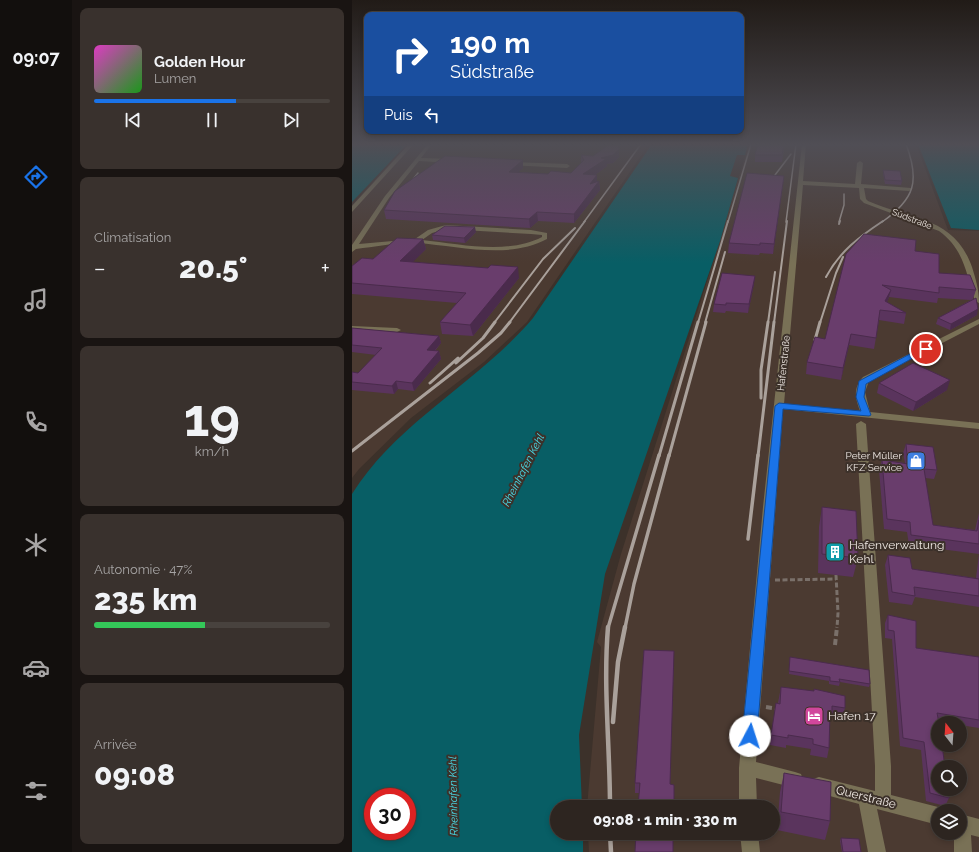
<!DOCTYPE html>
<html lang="fr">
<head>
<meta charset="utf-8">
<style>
  body { margin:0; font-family:Raleway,sans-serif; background:#39312d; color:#f1f3f6; height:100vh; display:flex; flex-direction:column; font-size:15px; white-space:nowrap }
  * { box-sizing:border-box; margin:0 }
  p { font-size:13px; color:#a7a5a5 }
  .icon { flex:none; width:22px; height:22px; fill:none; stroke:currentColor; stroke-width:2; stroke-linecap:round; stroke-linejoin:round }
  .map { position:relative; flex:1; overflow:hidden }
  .sheet { display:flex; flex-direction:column; gap:8px; padding:8px; background:#191412; width:280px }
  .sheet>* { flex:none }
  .banner { position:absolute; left:12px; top:12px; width:380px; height:122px; border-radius:8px; box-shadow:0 2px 6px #0003,0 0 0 1px #48423e; background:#1a4fa0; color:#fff; overflow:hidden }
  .needle { width:26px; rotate:343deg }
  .fabs { position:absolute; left:579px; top:716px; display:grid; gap:8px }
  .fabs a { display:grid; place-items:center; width:36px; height:36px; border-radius:50%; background:#2d2520; box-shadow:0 2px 6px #0003,0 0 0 1px #48423e; font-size:20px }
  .speed { position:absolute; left:12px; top:788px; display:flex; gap:8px; font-size:20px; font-weight:700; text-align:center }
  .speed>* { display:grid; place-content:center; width:52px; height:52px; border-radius:50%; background:#2d2520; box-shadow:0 2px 6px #0003,0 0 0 1px #48423e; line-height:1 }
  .speed .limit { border:6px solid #d22; background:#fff; color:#111 }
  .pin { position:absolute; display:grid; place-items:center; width:34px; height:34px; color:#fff; margin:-17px; border:2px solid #fff; border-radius:50%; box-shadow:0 1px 4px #0007 }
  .me { position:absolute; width:44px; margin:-22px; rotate:5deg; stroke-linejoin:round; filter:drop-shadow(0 0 3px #0008) }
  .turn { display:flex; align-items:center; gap:14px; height:84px; padding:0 20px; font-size:18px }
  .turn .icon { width:52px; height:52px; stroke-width:2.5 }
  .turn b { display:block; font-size:28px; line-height:34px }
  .then { display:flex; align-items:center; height:38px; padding:0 20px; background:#0003; gap:8px; font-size:15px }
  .big { font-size:30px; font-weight:800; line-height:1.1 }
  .sheet .widget { flex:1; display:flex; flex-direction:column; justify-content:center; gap:6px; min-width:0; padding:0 14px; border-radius:8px; background:#39312d }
  .sheet .dial { align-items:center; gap:0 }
  .dial b { font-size:52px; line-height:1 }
  .song { display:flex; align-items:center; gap:12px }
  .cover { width:48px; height:48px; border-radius:6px; background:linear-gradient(135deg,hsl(310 70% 55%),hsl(120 70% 35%)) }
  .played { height:4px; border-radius:2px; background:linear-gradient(90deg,#1a73e8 60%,#48423e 60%) }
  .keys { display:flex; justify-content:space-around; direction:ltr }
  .heat { display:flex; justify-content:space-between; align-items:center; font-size:22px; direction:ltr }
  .charge { height:6px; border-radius:3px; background:linear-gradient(90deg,#34c759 47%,#48423e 0) }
  .trip { position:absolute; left:198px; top:800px; width:230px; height:40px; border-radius:20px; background:#2d2520; box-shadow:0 2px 6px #0003,0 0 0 1px #48423e; font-weight:800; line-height:40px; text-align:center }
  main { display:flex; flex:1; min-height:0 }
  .dock { display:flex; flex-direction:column; width:72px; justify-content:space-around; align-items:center; background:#120f0d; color:#a7a5a5 }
  .dock .icon { width:28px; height:28px }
  .dock .active { color:#1a73e8 }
  .dock b { font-size:18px; color:#f1f3f6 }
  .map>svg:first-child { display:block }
  .built { fill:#4b3a31; fill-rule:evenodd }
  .water { fill:#085e65; fill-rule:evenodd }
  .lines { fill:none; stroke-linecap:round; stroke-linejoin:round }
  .path-far1 { stroke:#7a706a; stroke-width:3; stroke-dasharray:5 2.5; stroke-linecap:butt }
  .path { stroke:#7a706a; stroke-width:4; stroke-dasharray:6 3; stroke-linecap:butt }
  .minor { fill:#797156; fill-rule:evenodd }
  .rail-far4 { stroke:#aaa19b; stroke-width:1.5 }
  .rail-far3 { stroke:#aaa19b; stroke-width:2 }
  .rail-far2 { stroke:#aaa19b; stroke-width:3 }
  .rail-far1 { stroke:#aaa19b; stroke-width:3.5 }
  .rail { stroke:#aaa19b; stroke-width:4.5 }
  .wall { fill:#5a345d }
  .shaded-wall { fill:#4a2b4c }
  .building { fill:#693d6c; stroke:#4a2b4c }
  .route { fill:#1a73e8; stroke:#114b97 }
  .labels { text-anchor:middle; stroke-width:4; stroke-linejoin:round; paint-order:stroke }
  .far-street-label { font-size:9px; fill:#eee7e2; stroke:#3c312a }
  .street-label { font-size:10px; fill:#eee7e2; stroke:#3c312a }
  .poi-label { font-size:10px; fill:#eee7e2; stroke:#3c312a; text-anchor:end }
  .water-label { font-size:11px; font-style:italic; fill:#4adbe8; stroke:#3c312a }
  .near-poi-label { font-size:12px; fill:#eee7e2; stroke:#3c312a; text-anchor:start }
  .near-street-label { font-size:12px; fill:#eee7e2; stroke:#3c312a }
</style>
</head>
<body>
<main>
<nav class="dock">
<b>09:07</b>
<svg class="icon active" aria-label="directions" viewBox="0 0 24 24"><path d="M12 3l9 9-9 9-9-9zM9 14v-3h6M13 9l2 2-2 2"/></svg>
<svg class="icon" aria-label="music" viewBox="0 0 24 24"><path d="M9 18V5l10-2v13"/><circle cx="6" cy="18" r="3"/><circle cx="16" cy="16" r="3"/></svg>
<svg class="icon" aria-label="phone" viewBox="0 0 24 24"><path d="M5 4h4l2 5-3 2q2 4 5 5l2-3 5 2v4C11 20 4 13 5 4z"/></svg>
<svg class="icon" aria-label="climate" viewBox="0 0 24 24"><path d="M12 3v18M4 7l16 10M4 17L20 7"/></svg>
<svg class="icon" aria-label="car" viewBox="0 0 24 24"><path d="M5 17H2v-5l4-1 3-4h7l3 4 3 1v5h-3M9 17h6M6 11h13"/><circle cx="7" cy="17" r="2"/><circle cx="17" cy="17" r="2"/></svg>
<svg class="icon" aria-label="filters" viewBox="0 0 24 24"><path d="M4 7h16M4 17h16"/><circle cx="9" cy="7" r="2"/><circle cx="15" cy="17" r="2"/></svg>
</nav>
<section class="sheet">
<div class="widget">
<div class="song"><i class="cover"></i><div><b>Golden Hour</b><p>Lumen</p></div></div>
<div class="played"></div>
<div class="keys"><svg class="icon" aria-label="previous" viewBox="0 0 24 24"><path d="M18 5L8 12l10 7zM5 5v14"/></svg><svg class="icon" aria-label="pause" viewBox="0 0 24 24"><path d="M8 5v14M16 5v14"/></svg><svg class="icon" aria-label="next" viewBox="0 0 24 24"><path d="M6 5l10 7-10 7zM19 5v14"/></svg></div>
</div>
<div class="widget"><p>Climatisation</p>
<div class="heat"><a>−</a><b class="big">20.5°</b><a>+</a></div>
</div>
<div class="widget dial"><b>19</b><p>km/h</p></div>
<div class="widget"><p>Autonomie · 47%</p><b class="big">235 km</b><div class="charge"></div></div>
<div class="widget"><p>Arrivée</p><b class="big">09:08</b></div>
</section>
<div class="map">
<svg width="627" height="852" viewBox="0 0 627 852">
  <rect width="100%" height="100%" fill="#3c312a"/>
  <!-- built -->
  <path class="built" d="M60,144h237l-122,178 -43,40 -73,56 -52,51 -7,9v-273l42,-46z
    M397,144h167l32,86 31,1v621h-390l-1,-19h185v-26h-186l14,-160 -4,-5 24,-88 89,-282zM586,723h22v22h-22zM586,767h22v22h-22zM586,811h22v22h-22z"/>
  <!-- water -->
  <path class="water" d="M0,144h55l-55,58z
    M300,144h96l-3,11h-8l-7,21 8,2 -18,63 -115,333 -26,161 3,72h-25v26h26v19h-231v-358c46,-73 126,-111 181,-176zM21,797h34v34h-34z
    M566,144h61v86l-28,-2z"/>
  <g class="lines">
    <!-- path-far1 -->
    <path class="path-far1" d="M484,575l2,38 -1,15
      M423,580l61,-1"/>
    <!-- path -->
    <path class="path" d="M483,645l2,-18
      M414,707l13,2"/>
    <!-- minor -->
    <path class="minor" d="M57,144h5l-62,68v-6z
      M76,144h4l-11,14 32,1 3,2 -3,2 -34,-2 -30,37 -30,46 56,-5 13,-9 18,-5 85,5 16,3v6c-40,21 -87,7 -130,4 -20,-1 -41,4 -61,6l-4,3v-7l33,-49zM94,229l85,5 11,1v2c-35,18 -82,7 -120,3l10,-7z
      M450,144h4l-3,37 52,3 2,-21 3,-2 3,2 -2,21 50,4v2l-2,1 -45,-3 2,11 2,2c43,19 86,15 104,66 4,13 7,23 7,36l-4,-2c-9,-28 -11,-52 -36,-70l-75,-28 -4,-4 -1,-11 -56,-3 -19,219 76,7c-5,-13 -7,-23 3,-34l116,-58v5l-110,57 -4,11 5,20 109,11v6l-196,-20 -27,353 39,10 6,2 2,6 -2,6 -6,2 -39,-10 1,29h-18v-39l24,-261z
      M159,162l56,2 3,2 -3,2 -58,-3z
      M0,326l45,2 4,2 -4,2 -45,-2z
      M509,421l5,3 25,342v29l47,12 7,4h-7v14l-61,-16 9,43h-18l-9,-48 -40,-11 -6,-2 -2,-6 2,-6 6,-2 56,14v-25l-19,-342z
      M608,814l19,5v18l-8,-2 1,17h-18v-19h6z
      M388,833h18l2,19h-18z"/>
    <!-- rail-far4 -->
    <path class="rail-far4" d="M421,182l2,-7 16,-21
      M56,186l10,-13
      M232,222l57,-78
      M376,222l23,-78
      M434,222l10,-78
      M487,222l5,-17v-11
      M530,222c33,-23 38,-41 24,-78"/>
    <!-- rail-far3 -->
    <path class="rail-far3" d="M487,224l1,-3
      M474,277c14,-26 33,-40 57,-56
      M142,323l49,-64 32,-31
      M157,323l76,-102
      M346,323l30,-102
      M353,323l20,-71
      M416,323l7,-51
      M422,323l13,-102
      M468,323l16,-50 7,-16"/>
    <!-- rail-far2 -->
    <path class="rail-far2" d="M463,340l5,-18
      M104,363l27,-25 12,-16
      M78,383l28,-25
      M409,398v-28l7,-48
      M0,451l126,-98 23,-20 9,-11
      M307,456l39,-134
      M317,456l37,-134
      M406,456l16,-134"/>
    <!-- rail-far1 -->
    <path class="rail-far1" d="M396,539l10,-84
      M256,628l51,-173
      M273,628l9,-44 35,-129"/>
    <!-- rail -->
    <path class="rail" d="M256,627c-5,60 2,120 2,180
      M261,722l5,-60 7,-35
      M258,833l1,19"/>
  </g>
  <!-- wall -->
  <path class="wall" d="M433,144l-3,18h-27v-7z
    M229,155l12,1 26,1 -6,6 -7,1 1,2 -12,9 2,7 2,-1 1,9 -26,33 -36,-2 -8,7 -144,-9 -2,-9 139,-50v8l-5,4 30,2 23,-1 10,-10z
    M531,170l19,11 -1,4 -16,-1 -2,-10z
    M432,176l-11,78 -13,-1 -1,2 -31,-2 1,-10z
    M124,232l-11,11 -32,-3 -1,-5z
    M71,239l3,10 -14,13 107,16 -46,58 -31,-2 -2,-12 17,-19 -105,-9v-28l21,-7z
    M563,251l24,22 37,17 -3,9 4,16 -27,15 -14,-6 2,-6 33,-18 -33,-2 -1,5 -48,-6 -2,5 19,11 -2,11 -25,-4 -5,29 -25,-4 -8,35 -35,-6 1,-12 18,-23z
    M402,284l-6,29 -22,-2 -1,2 -12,-1 1,-8z
    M0,328l87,8 2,7 -6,8h4l2,8 -27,32 -16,-2 -4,5 -42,-4v-18l6,1 18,-18 -24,-3z
    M527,383l68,7 -34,21 -36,-18z
    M554,444l31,26 -3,9 -9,-1 8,47 42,5 4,-17v94l-64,-10 -3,8 -23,-3 -4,-37 3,-10 24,14 64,9 3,-24 -70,-9 -2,-13 -23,-3 -5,-59 3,-10 23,3 -2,-10z
    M470,507l36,51 -5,19 -35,-4 1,-46z
    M536,615l28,33 63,9v71l-19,-3v-2h-15l-7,-1 11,76 -4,8 -19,-5 -5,-51 -21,-4 -8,-107 -7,-1v-15z
    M292,650l-5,143h-4v-10z
    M438,657l80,27 -1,3 -29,-5 -1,4 -10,-2v-3l-40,-7z
    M429,687l64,21 -3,10 -11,-2 -1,6 -1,26 -2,10 -17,-3 1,-6 -25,-4v3l-16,-3 6,-42h2z
    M432,773l46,48 -5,19 -48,-10 3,-38z
    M489,838l20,14h-19l-2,-11z"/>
  <!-- shaded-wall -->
  <path class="shaded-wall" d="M267,149v8l-6,6 -7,1 1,2 -23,17 -1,-9 18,-16z
    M171,160v8l-13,12 -1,-8z
    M245,175v8l-7,1z
    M432,176l-1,8 -10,70 1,-10z
    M247,181l1,9 -26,33v-9z
    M185,212l1,9 -8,7 -1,-9z
    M123,227l1,5 -11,11 -1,-5z
    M71,239l3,10 -23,23 -3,-11z
    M166,267l1,11 -46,58 -3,-11z
    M403,276l-1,8 -6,29 1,-9z
    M539,290l-3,10 -5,11 2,-10z
    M626,309l-1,6 -27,15 1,-6z
    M499,334l-2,11 -8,35 2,-12z
    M87,336l2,7 -12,14 -2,-7z
    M87,351l2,8 -27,32 -2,-8z
    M598,380l-3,10 -34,21 3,-9z
    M44,381l2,8 -4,5 -2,-8z"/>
  <!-- building -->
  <path class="building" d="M256,144h9l2,5 -6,6 -12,3 5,1 -23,15 14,1 -7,9 9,-3 -25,33 -37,-2 -8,7 -145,-9 11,-19 50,-35 78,4 -14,12 39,2 3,-3 20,2 13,-13 -3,-5 12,1 14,-10z
    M406,144h26l-2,11h-27z
    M531,170l17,1 2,10 -17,-1z
    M395,173l37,3 -10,68 -14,-1v2l-31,-2z
    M93,226l30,1 -11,11 -32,-3z
    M512,234l52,6 -1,11 24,3v19l31,2 6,15 -37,-3v6l-57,-8 9,5 -6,11 21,12 -26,-3 -4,28 -25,-4 -8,34 -36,-6 8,-25 10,2 21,-85z
    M45,238l26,1 -23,22 88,7 3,-3 27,2 -48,58 -30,-3 26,-29 -114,-10v-17l10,-8 11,1z
    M370,273l33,3 -6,28 -23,-1v2l-12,-1z
    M624,298l2,11 -27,15 -13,-6z
    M0,328l87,8 -12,14 12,1 -27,32 -16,-2 -4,5 -40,-4v-10l6,1 24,-25 -30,-3z
    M561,363l37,17 -34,22 -37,-19z
    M554,444l27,3 4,23 -13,-1 9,56 44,6 2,-11v24l-68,-9 -1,-13 -23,-3 -5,-59 26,4z
    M470,507l34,4 2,47 -36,-4z
    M536,555l22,3 2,11 67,10v17l-65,-9 1,9 -23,-4z
    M536,615l28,6v27l63,9v63l-42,-7 2,10h-1v22h4l3,22h-7v22h10l1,9 -19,-5 -6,-51 -21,-4 -9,-107 -6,-1z
    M292,650l30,1 -4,133 4,1v22h-36l2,-24h-5z
    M438,657l79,13 1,14 -31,-5 1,3 -10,-1v-4l-41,-6z
    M429,687l33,4v-2l31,7v12l-13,-2v8l-2,-1 -1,35 -16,-4v-5l-25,-4v3l-17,-3 5,-32 4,1z
    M432,773l47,9 -1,39 -49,-9z
    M284,833h37v19h-38z
    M489,838l18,1 2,13h-18z"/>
  <!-- sky -->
  <linearGradient id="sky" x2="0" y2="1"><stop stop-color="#211b17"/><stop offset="0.55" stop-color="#504e55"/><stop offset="1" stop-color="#504e55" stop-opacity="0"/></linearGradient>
  <rect width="627" height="263" fill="url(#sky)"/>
  <!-- route -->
  <path class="route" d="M571,347l6,2 -63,35 -2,13 7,18 -2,1 -86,-7 -26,327 -2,5 -5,2 -6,-2 -2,-5 33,-330 4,-3 82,8 -5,-14 3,-16z"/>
  <!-- icons -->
  <defs>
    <g id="shop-square" transform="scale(1)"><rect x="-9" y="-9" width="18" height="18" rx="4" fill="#3f7fe0" stroke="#3c312a"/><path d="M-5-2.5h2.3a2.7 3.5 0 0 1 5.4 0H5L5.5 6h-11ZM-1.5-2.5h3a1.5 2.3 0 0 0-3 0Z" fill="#fff"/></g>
    <g id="building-square" transform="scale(1)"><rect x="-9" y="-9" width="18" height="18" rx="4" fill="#0f9aa8" stroke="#3c312a"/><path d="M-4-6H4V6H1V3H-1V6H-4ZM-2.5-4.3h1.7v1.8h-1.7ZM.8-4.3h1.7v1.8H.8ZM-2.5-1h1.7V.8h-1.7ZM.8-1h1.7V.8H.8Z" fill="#fff"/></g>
    <g id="hotel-square" transform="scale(1)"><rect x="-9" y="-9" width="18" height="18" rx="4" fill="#d1479c" stroke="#3c312a"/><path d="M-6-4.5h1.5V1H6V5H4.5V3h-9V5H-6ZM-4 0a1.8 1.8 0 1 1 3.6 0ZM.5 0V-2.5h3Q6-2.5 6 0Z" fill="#fff"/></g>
  </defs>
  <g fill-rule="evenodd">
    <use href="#shop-square" x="564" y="461"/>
    <use href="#building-square" x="483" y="552"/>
    <use href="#hotel-square" x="462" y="716"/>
  </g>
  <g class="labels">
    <!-- far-street labels -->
    <g class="far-street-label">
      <text transform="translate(560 219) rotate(21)" y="3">Südstraße</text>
    </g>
    <!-- street labels -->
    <g class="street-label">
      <text transform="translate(431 363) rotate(-84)" y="4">Hafenstraße</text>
    </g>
    <!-- poi labels -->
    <g class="poi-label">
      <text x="550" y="459">Peter Müller<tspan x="550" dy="12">KFZ Service</tspan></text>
    </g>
    <!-- water labels -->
    <g class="water-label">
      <text transform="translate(171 470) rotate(-63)" y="4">Rheinhafen Kehl</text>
      <text transform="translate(101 796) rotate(-91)" y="4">Rheinhafen Kehl</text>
    </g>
    <!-- near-poi labels -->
    <g class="near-poi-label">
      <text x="497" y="549">Hafenverwaltung<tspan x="497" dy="14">Kehl</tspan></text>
      <text x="476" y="720">Hafen 17</text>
    </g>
    <!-- near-street labels -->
    <g class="near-street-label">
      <text transform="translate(514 797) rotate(14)" y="4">Querstraße</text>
    </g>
  </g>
</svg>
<div class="fabs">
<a><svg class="needle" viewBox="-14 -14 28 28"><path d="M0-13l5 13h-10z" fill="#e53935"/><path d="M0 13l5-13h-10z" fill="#a7a5a5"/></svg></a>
<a><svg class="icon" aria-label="search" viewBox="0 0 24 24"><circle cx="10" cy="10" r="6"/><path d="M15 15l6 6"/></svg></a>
<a><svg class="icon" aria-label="layers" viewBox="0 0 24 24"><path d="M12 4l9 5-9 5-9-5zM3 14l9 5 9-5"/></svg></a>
</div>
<div class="speed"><div class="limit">30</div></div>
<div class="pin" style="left:574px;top:349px;background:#d93025"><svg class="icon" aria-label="arrive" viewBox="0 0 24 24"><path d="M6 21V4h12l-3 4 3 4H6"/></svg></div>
<svg class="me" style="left:398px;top:736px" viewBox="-20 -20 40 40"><circle r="19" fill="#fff"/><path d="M0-13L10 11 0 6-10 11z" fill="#1a73e8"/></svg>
<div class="trip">09:08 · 1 min · 330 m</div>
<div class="banner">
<div class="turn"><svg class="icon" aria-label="right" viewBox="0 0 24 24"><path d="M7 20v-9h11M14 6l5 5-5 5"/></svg><div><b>190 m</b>Südstraße</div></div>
<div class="then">Puis<svg class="icon" aria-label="left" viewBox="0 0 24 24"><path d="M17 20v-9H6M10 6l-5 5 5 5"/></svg></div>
</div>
</div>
</main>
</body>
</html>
